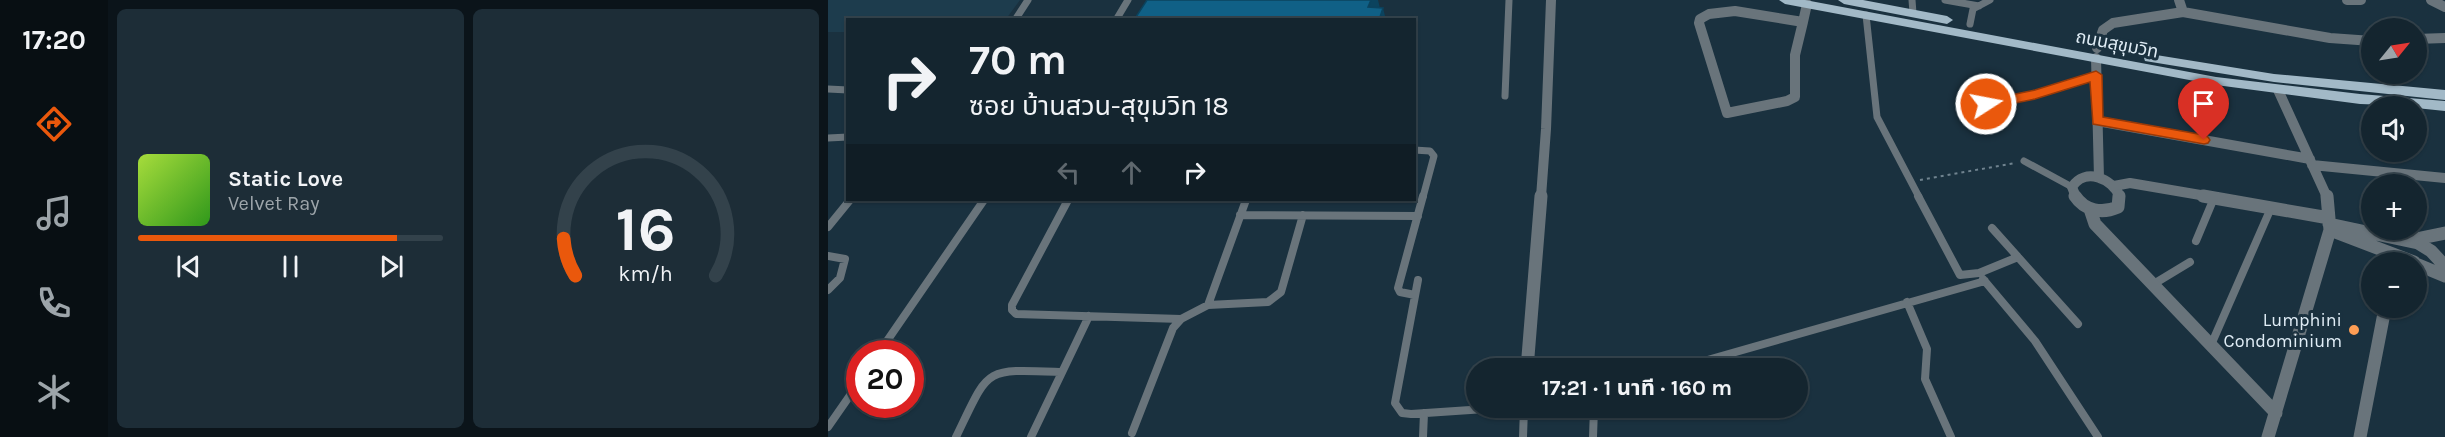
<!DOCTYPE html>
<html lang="th">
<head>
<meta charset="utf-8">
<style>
  body { margin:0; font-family:Karla,"Noto Sans Thai",sans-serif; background:#1d2d37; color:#f1f3f6; height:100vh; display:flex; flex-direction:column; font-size:22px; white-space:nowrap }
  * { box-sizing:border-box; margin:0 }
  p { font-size:20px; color:#9da5aa }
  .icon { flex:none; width:33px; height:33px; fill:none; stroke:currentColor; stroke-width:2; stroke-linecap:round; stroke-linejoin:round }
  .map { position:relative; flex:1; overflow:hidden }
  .drawer { display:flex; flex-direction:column; gap:9px; padding:9px; background:#0b141a; width:720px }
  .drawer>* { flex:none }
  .hud { position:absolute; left:18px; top:18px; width:570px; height:183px; border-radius:0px; box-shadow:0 2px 4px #0004,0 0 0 2px #33424b; background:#14252f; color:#f1f3f6; overflow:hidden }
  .needle { width:39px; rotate:60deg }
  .tools { position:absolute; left:1533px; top:18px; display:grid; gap:12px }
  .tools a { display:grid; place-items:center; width:66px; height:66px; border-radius:50%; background:#14252f; box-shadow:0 2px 4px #0004,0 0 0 2px #33424b; font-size:30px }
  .speed { position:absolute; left:18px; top:340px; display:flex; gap:12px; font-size:30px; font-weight:700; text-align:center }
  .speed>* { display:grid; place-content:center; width:78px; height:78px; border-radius:50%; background:#14252f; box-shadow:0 2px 4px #0004,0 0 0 2px #33424b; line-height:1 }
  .speed .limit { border:9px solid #d22; background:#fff; color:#111 }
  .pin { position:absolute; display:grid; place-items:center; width:51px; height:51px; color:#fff; margin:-62px -26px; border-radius:50% 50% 50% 0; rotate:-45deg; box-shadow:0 0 6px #0007 }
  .pin .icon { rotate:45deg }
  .me { position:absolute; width:66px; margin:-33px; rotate:79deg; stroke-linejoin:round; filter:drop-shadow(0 0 4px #0008) }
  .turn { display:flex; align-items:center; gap:21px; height:126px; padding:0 24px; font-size:27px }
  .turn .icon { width:78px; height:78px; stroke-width:2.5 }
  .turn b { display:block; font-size:42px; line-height:51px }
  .lanes { display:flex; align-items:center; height:57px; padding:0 24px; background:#0003; justify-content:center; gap:30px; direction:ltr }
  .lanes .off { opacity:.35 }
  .drawer .tile { flex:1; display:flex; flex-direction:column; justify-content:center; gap:9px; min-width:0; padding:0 21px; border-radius:9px; background:#1d2d37 }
  .drawer .dial { align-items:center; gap:0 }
  .dial svg { height:156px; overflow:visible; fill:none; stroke:#33424b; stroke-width:7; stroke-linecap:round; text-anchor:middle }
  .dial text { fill:#f1f3f6; stroke:none }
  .song { display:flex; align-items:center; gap:18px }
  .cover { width:72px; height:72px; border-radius:9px; background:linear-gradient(135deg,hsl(80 70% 55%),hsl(110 70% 35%)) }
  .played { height:6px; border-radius:3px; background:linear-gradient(90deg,#ea580c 85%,#33424b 85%) }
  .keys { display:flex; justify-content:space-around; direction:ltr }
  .drawer .tiles { flex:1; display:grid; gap:9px; grid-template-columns:repeat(2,1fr) }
  .trip { position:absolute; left:638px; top:358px; width:342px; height:60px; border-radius:30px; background:#14252f; box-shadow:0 2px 4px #0004,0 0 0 2px #33424b; font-weight:700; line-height:60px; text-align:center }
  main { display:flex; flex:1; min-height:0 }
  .dock { display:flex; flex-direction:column; width:108px; justify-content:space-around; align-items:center; background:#080f13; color:#9da5aa }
  .dock .icon { width:42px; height:42px }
  .dock .current { color:#ea580c }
  .dock b { font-size:27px; color:#f1f3f6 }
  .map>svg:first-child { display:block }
  .built { fill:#1d3c4d }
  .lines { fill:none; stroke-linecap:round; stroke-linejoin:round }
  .path { stroke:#70838f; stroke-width:2; stroke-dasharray:3 4; stroke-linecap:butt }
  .lane-far1 { stroke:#69747b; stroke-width:7 }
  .lane { stroke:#69747b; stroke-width:8 }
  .street-far1 { stroke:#69747b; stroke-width:10 }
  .street { stroke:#69747b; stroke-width:13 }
  .primary { fill:#a2b9c7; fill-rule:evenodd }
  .shaded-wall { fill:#0b435e }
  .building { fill:#106086; stroke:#0b435e; stroke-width:1.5 }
  .route { fill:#ea580c; stroke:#983908; stroke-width:1.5 }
  .poi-dot { fill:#fd9d54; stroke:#1a313f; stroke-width:2 }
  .labels { text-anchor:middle; stroke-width:6; stroke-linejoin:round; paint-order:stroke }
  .street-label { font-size:18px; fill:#e0edf6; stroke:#1a313f }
  .poi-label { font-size:18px; fill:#e0edf6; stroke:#1a313f; text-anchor:end }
</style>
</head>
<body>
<main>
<nav class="dock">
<b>17:20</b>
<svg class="icon current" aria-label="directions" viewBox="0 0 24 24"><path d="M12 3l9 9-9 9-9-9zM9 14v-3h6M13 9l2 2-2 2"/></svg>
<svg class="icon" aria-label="music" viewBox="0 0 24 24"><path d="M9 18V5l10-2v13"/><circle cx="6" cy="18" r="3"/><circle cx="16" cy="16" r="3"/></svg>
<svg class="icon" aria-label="phone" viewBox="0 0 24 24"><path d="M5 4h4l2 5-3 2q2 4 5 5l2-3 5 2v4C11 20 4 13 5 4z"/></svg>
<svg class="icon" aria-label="climate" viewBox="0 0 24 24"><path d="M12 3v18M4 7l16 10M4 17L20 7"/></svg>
</nav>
<section class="drawer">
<div class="tiles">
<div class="tile">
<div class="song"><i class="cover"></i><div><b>Static Love</b><p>Velvet Ray</p></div></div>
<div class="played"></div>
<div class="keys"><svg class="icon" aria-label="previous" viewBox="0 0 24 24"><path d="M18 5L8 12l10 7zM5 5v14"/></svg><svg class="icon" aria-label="pause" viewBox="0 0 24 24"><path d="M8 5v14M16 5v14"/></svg><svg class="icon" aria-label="next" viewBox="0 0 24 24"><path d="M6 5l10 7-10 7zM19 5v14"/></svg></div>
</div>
<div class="tile dial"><svg viewBox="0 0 100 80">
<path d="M14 69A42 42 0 1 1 86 69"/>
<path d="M14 69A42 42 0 0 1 8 50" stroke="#ea580c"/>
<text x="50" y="56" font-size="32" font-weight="700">16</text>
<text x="50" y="72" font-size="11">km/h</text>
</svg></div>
</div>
</section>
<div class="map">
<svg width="1617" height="437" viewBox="0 0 1617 437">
  <rect width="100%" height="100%" fill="#1a313f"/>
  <!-- built -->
  <path class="built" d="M0,0h192l-14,19 -158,1 -1,12h-19z"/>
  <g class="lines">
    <!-- path -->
    <path class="path" d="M1092,180l95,-17"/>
    <!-- lane-far1 -->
    <path class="lane-far1" d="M1084,0l1,13
      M1117,0l34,6
      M1038,15l11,102 42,80
      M187,20l13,-20
      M288,20l12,-20
      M1142,24l3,-15 17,-9
      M0,89l20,1
      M677,96l4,-96
      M1158,104l49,-10 61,-19
      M0,138l20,-1
      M586,150l16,1 4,5 -11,41
      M1196,161l48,26"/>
    <!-- lane -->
    <path class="lane" d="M1090,196l42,79 19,-2 39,-16
      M240,200l-56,105v5l4,4 165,5
      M412,215l178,1
      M0,227l22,-27
      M1164,228l86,96
      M1368,241l18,-43
      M0,256l17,3 -5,19 -12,12
      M1155,279l52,62 63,96
      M590,280l-23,123 7,10 9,1 89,-6
      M1324,285l38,-23
      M587,295l-15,-3 -2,-4 25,-92
      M1079,302l20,47 -2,30 26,58
      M380,305l60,-3 13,-10 22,-77
      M1383,345l60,-137
      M50,354l106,-154
      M856,369l20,-8 281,-80
      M0,427l32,-46
      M304,433l41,-105 8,-9 27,-14 38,-105
      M128,437c34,-70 26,-68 106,-65
      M203,437l58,-121
      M595,437l1,-24
      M695,437l1,-29
      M765,437l1,-29"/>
    <!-- street-far1 -->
    <path class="street-far1" d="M1351,0l4,12
      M1519,0h14
      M1603,0l14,7
      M907,11l68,11 -8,33v42l-8,4 -60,12 -28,-90 1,-4 9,-5z
      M975,22l4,-18
      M1588,39l29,-1
      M1269,48l6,-18 10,-7 70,-11 147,26 42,3
      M1268,58l3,120
      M1450,90l49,107
      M1269,121l213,38
      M1484,165l133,13
      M1286,186l16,-3 82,14
      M713,197l5,-68 5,-129
      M1248,197l-4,-10c13,-20 40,-9 48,10"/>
    <!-- street -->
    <path class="street" d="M1247,196c10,15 27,18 43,11l1,-11
      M1375,196l126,22
      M1262,209l5,15 181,189
      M1501,224l89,19 13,8 14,15
      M1502,230l84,32
      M1583,240l34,-7
      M1588,264l29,12
      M699,369l14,-173
      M1440,437l62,-207 -3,-34
      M1532,437l25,-129"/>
    <!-- primary -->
    <path class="primary" d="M951,0h26l411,77 144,17 85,7v10l-29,-3v-2l-56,-2 -144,-19 -431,-81z
      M1010,0h25l84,16 6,4 -6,4 -103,-20z
      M1322,54l124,20 171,16v10l-171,-18 -129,-21 -1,-3z"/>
  </g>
  <!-- shaded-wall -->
  <path class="shaded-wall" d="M543,0h7l3,12 2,-4 3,12h-14l-4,-13z"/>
  <!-- building -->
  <path class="building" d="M319,0h224l-3,7 15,1 -4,12h-245z"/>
  <!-- route -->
  <path class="route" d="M1268,71l6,4 1,42 101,18 4,2 2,3 -2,3 -4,1 -111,-20 -3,-42 -55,17 -49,10 -7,-5 7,-4 49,-10z"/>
  <!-- markers -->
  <circle class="poi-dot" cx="1526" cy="330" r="6"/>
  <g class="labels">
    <!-- street labels -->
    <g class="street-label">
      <text transform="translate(1289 44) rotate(11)" y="6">ถนนสุขุมวิท</text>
    </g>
    <!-- poi labels -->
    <g class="poi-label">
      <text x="1514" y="326">Lumphini<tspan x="1514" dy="21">Condominium</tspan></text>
    </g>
  </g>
</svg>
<div class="tools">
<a><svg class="needle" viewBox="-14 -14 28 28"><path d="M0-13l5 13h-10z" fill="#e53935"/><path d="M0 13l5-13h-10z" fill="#9da5aa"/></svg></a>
<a><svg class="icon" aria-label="sound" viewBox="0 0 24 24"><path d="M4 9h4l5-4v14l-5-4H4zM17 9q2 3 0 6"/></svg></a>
<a>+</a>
<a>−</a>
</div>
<div class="speed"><div class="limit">20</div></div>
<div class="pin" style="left:1376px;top:140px;background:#d93025"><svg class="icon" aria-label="arrive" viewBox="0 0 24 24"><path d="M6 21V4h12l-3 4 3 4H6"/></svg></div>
<svg class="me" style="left:1158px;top:104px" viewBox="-20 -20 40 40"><circle r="17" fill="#ea580c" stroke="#fff" stroke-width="3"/><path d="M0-11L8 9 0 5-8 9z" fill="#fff"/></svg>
<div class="trip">17:21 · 1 นาที · 160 m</div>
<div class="hud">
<div class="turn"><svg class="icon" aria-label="right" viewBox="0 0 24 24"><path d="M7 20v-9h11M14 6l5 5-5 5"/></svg><div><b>70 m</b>ซอย บ้านสวน-สุขุมวิท 18</div></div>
<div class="lanes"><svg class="icon off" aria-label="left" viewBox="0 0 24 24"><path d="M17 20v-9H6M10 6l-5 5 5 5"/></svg><svg class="icon off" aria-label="ahead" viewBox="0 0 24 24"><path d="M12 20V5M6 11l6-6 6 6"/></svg><svg class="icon" aria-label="right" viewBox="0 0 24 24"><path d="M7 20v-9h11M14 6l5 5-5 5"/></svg></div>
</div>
</div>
</main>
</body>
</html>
